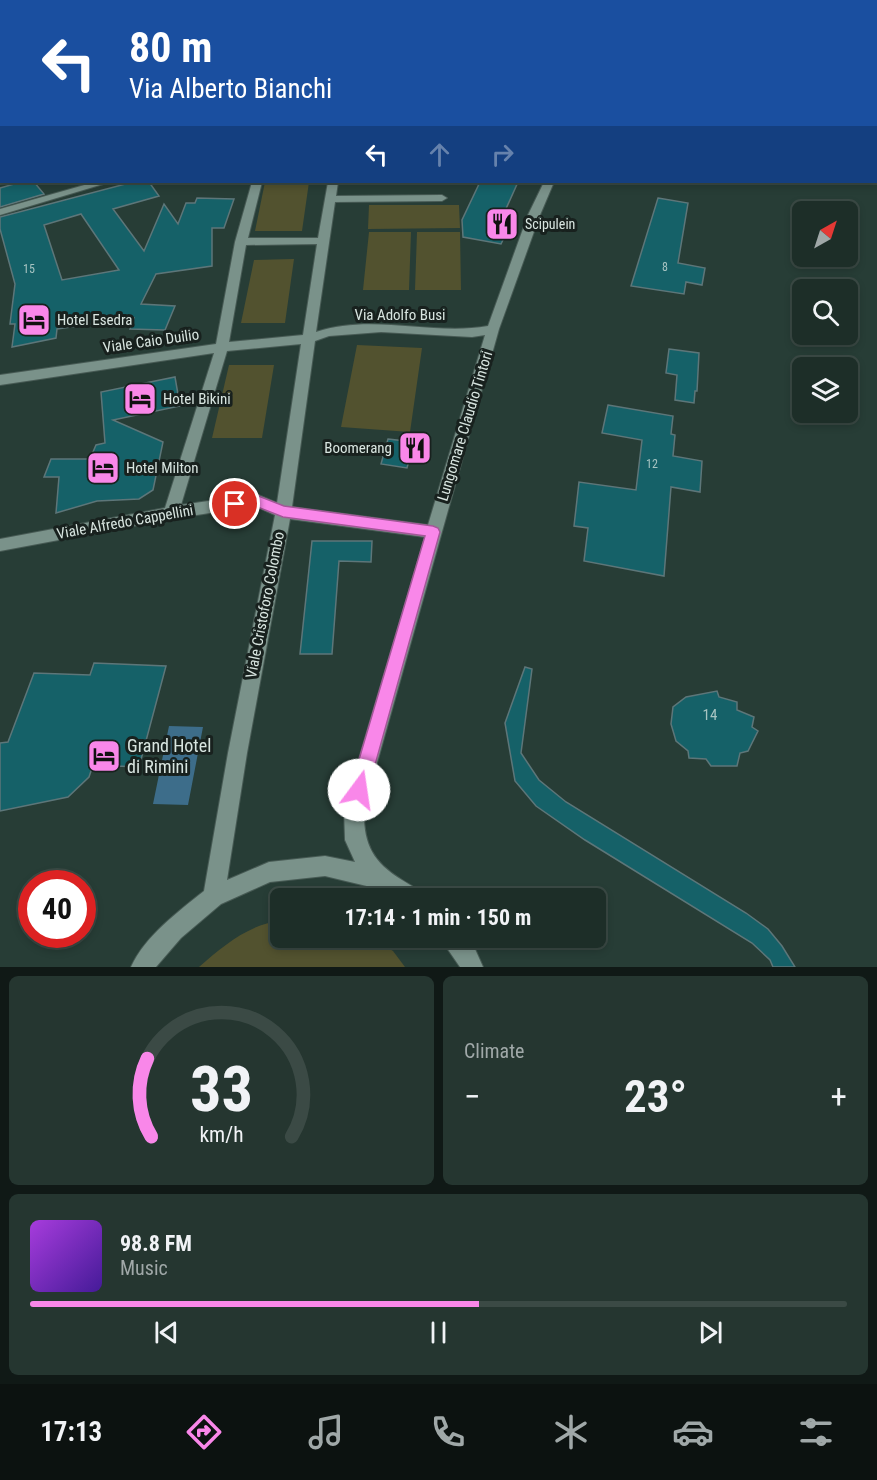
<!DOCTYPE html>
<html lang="en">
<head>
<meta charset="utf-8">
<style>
  body { margin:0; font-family:"Roboto Condensed",sans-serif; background:#253630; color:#f1f3f6; height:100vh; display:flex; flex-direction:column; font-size:22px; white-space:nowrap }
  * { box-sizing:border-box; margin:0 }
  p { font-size:20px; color:#a0a8a8 }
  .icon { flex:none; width:33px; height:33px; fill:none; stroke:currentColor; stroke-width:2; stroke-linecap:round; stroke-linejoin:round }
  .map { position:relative; height:967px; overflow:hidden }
  .details { display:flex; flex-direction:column; gap:9px; padding:9px; background:#101916; flex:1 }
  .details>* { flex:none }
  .guide { position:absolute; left:0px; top:0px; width:878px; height:183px; box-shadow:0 3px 9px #0003,0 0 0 2px #3b4a45; background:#1a4fa0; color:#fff; overflow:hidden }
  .needle { width:39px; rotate:39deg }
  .buttons { position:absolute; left:792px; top:201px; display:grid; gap:12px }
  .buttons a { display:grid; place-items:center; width:66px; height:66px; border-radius:9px; background:#1d2e28; box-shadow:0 3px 9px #0003,0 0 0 2px #3b4a45; font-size:30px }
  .speed { position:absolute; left:18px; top:870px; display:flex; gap:12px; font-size:30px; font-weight:700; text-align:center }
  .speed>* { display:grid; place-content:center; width:78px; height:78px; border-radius:50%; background:#1d2e28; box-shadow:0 3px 9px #0003,0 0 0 2px #3b4a45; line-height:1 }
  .speed .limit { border:9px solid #d22; background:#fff; color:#111 }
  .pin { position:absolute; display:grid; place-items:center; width:51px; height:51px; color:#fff; margin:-26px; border:3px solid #fff; border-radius:50%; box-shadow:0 2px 6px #0007 }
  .me { position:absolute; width:66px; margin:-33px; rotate:14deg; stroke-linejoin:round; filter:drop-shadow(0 0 4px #0008) }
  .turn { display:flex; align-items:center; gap:21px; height:126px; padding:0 30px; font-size:27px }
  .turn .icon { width:78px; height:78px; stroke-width:2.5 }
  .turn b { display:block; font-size:42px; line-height:51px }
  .lanes { display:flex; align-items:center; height:57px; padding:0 30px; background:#0003; justify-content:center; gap:30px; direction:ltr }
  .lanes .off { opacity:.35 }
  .big { font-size:45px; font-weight:700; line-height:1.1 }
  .details .widget { flex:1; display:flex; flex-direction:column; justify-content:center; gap:9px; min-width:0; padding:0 21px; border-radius:9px; background:#253630 }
  .details .dial { align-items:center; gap:0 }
  .dial svg { height:156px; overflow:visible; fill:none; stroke:#3b4a45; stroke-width:7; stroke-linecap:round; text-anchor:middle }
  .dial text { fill:#f1f3f6; stroke:none }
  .song { display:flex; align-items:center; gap:18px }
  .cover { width:72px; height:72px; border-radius:9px; background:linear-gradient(135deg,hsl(280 70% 55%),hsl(260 70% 35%)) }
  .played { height:6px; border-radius:3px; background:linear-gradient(90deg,#f987e9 55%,#3b4a45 55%) }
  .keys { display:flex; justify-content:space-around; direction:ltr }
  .heat { display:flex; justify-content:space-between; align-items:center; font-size:33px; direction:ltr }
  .details .tiles { flex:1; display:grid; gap:9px; grid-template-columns:1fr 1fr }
  .widget:last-child { grid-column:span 2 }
  .trip { position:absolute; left:270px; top:888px; width:336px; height:60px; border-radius:9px; background:#1d2e28; box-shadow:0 3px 9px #0003,0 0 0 2px #3b4a45; font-weight:700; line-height:60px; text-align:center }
  .tab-bar { display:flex; height:96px; justify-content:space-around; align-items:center; background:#0c1210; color:#a0a8a8 }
  .tab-bar .icon { width:42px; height:42px }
  .tab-bar .active { color:#f987e9 }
  .tab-bar b { font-size:27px; color:#f1f3f6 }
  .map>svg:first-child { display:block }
  .green { fill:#52522f }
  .water { fill:#3d6d8a }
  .building { fill:#156168; stroke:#5d7679; stroke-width:1.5; fill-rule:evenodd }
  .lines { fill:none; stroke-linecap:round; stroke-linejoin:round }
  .minor-casing { stroke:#475a54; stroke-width:2 }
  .minor { fill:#7a928a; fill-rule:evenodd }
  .route { fill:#f987e9; stroke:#a25897; stroke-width:1.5 }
  .labels { text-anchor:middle; stroke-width:6; stroke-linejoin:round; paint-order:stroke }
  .number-label { font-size:12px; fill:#a7c4c2 }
  .far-poi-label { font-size:14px; fill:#d8e5e0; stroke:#18211e; text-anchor:start }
  .street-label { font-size:15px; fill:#d8e5e0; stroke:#18211e }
  .poi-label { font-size:15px; fill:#d8e5e0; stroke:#18211e; text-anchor:start }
  .near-number-label { font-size:15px; fill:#a7c4c2 }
  .near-poi-label { font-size:18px; fill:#d8e5e0; stroke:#18211e; text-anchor:start }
</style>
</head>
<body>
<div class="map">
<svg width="877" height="967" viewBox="0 0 877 967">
  <rect width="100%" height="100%" fill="#273d36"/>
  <!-- green -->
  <path class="green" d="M265,182h44l-7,49h-47z
    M369,205h90l1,23 -92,1z
    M369,232h42l-2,58h-46z
    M417,232h43l1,58h-46z
    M294,259l-9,64h-44l13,-63z
    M357,345l65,3 -12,84 -69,-5z
    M229,365h45l-12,73h-50z
    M280,921v17h92l21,13 12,16h-206c23,-20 50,-43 81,-46z"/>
  <!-- water -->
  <path class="water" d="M0,0h249l-247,2 -1,5z
    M169,726l34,1 -15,78 -35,-1z"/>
  <!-- building -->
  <path class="building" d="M21,182h13l10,12 -44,13v-19z
    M133,182h16l10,14 -46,13 31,42 20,-47 14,20 8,-21h9l2,-5 37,1 -10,29h-12v38l-56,8 -15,30 34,2 -10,24 -35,-1 4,-11 -77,11 -1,9 -44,9 3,-23h-5l5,-40 -15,-55v-12zM81,214l38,56 -57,10 -18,-55z
    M480,182h38l-13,29 11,2 -15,31 -38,-7 -1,-17z
    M658,198l30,5 -10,60 27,5 -3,17 -16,-3 -2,12 -53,-8z
    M669,349l30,4 -2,38h-2l-1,12 -19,-3 2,-25 -11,-2z
    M175,377l5,29 -67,14 50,22 -10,48 -14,9 -42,2 -41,12 3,-36h-15l7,-18h39l6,-14 9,-2 -4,-51z
    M608,405l65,11 -2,18 4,1 -2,21 29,5 -2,31 -29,-5 -7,89 -80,-15 4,-33 -14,-2 5,-44 57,8 6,-50 -40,-7z
    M388,439l26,3 -7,26 -26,-4z
    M312,541h60l-1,21 -32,-1 -7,93h-32z
    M94,663l72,3 -27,101 -46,-2 -4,12 -21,20 -68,14v-68l8,-1 26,-69 56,2z
    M525,667l7,2 -11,84 18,27 27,22 180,111 22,16 14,17 13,21h-22l-3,-7 -18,-17 -167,-103 -49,-34 -21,-25 -10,-58z
    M717,691l2,6 18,5v8l17,7 -2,10 6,4 -10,20 -8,2 -3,13h-26l-5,-7 -17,-1 -1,-7 -12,-10 -5,-17 2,-17 13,-10z"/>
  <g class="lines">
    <!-- minor casing -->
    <g class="minor-casing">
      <path id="minor" d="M529,0h8v2h-8z
        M0,12h2v5h-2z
        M0,25l2,1v5h-2z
        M0,37h2l-2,6z
        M0,71h2v6h-2z
        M95,182h15l-110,33v-6z
        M252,182h10l-14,56h70l10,-56h10l-2,14 106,-1 5,3 -5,3 -107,1 -19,130c56,-19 116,4 172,-6l40,-111 16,-33h10l-14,33 -41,114 -135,480c-1,34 8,53 38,71 9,6 17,8 20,18h-29l-18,-10 -50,-12 -55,6 -49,22 -40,34 -25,29h-25c13,-30 48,-56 73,-76l24,-138 47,-238 -20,-9 -84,13 -171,32v-12l165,-31 49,-155 -214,32v-10l216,-31 19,-102zM317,244l-14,91 -74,7 17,-97zM381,332l91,5 13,-2 -57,190 -136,-18 23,-166 14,-5zM301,344l-24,159 -21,-9 -75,11 46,-154zM290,519l135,18 -81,272 1,31 10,22 -30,-6 -56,6 -42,18 20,-127z
        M440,938h25l10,11 8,18h-23z"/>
    </g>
    <!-- minor -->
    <use href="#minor" class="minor"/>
  </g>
  <!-- route -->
  <path class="route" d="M256,495l28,11 149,20 5,2 2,4 -72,258 -3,7 -6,2 -6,-2 -3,-7 75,-254 -142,-19 -28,-11 -20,3 -7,-5 7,-6z"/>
  <!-- icons -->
  <defs>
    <g id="restaurant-square" transform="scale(1.725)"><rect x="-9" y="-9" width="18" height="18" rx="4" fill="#f987e9" stroke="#18211e"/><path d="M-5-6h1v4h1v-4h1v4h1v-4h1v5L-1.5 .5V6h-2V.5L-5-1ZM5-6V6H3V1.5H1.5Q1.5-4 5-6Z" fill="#111"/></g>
    <g id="hotel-square" transform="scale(1.725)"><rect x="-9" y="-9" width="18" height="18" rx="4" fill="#f987e9" stroke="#18211e"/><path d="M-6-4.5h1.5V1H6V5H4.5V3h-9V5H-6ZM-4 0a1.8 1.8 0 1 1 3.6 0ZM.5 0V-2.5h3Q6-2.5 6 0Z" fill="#111"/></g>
  </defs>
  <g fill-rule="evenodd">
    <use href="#restaurant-square" x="502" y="224"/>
    <use href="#hotel-square" x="34" y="320"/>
    <use href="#hotel-square" x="140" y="399"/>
    <use href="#restaurant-square" x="415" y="448"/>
    <use href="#hotel-square" x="103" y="468"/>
    <use href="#hotel-square" x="104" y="756"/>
  </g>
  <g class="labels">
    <!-- number labels -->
    <g class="number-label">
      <text x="665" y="271">8</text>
      <text x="29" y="273">15</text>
      <text x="652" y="468">12</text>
    </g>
    <!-- far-poi labels -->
    <g class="far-poi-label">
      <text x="525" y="229">Scipulein</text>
    </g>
    <!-- street labels -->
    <g class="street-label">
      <text x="400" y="320">Via Adolfo Busi</text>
      <text transform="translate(151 341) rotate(-8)" y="5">Viale Caio Duilio</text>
      <text transform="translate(465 426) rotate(-73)" y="5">Lungomare Claudio Tintori</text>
      <text transform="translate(125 522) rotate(-10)" y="5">Viale Alfredo Cappellini</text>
      <text transform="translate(265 605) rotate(-79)" y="5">Viale Cristoforo Colombo</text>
    </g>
    <!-- poi labels -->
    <g class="poi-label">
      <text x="57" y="325">Hotel Esedra</text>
      <text x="163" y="404">Hotel Bikini</text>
      <text x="392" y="453" text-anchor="end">Boomerang</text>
      <text x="126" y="473">Hotel Milton</text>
    </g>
    <!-- near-number labels -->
    <g class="near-number-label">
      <text x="710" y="720">14</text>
    </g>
    <!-- near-poi labels -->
    <g class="near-poi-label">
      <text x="127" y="752">Grand Hotel<tspan x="127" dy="21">di Rimini</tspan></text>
    </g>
  </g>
</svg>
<div class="buttons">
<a><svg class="needle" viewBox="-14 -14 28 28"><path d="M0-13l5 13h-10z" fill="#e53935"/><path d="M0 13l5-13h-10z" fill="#a0a8a8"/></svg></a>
<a><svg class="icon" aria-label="search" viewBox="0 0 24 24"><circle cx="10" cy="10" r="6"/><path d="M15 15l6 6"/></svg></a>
<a><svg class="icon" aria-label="layers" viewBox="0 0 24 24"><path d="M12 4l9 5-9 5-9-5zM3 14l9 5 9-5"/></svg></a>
</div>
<div class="speed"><div class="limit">40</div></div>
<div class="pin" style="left:235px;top:504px;background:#d93025"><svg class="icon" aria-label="arrive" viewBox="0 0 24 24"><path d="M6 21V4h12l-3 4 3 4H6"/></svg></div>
<svg class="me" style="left:359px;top:790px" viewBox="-20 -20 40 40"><circle r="19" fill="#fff"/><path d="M0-13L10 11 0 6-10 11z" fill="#f987e9"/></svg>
<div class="trip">17:14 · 1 min · 150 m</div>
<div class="guide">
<div class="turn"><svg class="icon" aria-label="left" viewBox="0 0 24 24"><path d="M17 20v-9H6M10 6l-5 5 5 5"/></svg><div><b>80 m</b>Via Alberto Bianchi</div></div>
<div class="lanes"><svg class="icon" aria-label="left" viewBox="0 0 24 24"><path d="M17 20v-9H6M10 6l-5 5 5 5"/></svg><svg class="icon off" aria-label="ahead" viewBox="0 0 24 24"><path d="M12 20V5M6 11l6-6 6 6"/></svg><svg class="icon off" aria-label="right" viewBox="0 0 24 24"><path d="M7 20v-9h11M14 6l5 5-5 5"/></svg></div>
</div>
</div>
<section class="details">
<div class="tiles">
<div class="widget dial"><svg viewBox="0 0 100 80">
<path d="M14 69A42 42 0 1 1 86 69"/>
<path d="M14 69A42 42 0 0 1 12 29" stroke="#f987e9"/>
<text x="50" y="56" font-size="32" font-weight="700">33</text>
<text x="50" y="72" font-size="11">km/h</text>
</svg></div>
<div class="widget"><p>Climate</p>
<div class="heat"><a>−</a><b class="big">23°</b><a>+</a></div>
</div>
<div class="widget">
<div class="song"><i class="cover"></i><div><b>98.8 FM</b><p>Music</p></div></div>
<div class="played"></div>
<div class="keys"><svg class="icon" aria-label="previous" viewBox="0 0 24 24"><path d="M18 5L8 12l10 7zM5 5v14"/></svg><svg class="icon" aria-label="pause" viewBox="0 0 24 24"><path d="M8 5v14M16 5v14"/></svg><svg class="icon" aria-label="next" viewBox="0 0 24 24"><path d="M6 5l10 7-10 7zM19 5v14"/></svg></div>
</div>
</div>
</section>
<nav class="tab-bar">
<b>17:13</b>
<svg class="icon active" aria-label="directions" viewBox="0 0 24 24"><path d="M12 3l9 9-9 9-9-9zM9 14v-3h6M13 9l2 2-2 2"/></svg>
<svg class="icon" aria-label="music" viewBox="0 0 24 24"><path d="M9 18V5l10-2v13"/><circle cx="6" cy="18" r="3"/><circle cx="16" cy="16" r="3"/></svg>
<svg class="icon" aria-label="phone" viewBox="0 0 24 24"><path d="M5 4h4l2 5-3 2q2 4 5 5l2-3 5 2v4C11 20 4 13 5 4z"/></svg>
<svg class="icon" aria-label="climate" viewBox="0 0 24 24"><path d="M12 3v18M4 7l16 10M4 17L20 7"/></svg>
<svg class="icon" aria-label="car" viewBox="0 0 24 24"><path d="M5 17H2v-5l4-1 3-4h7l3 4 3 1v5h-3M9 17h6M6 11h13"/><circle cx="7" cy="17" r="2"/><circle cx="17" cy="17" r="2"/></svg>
<svg class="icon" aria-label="filters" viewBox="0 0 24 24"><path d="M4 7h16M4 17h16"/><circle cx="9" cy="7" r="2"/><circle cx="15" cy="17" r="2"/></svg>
</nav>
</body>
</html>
